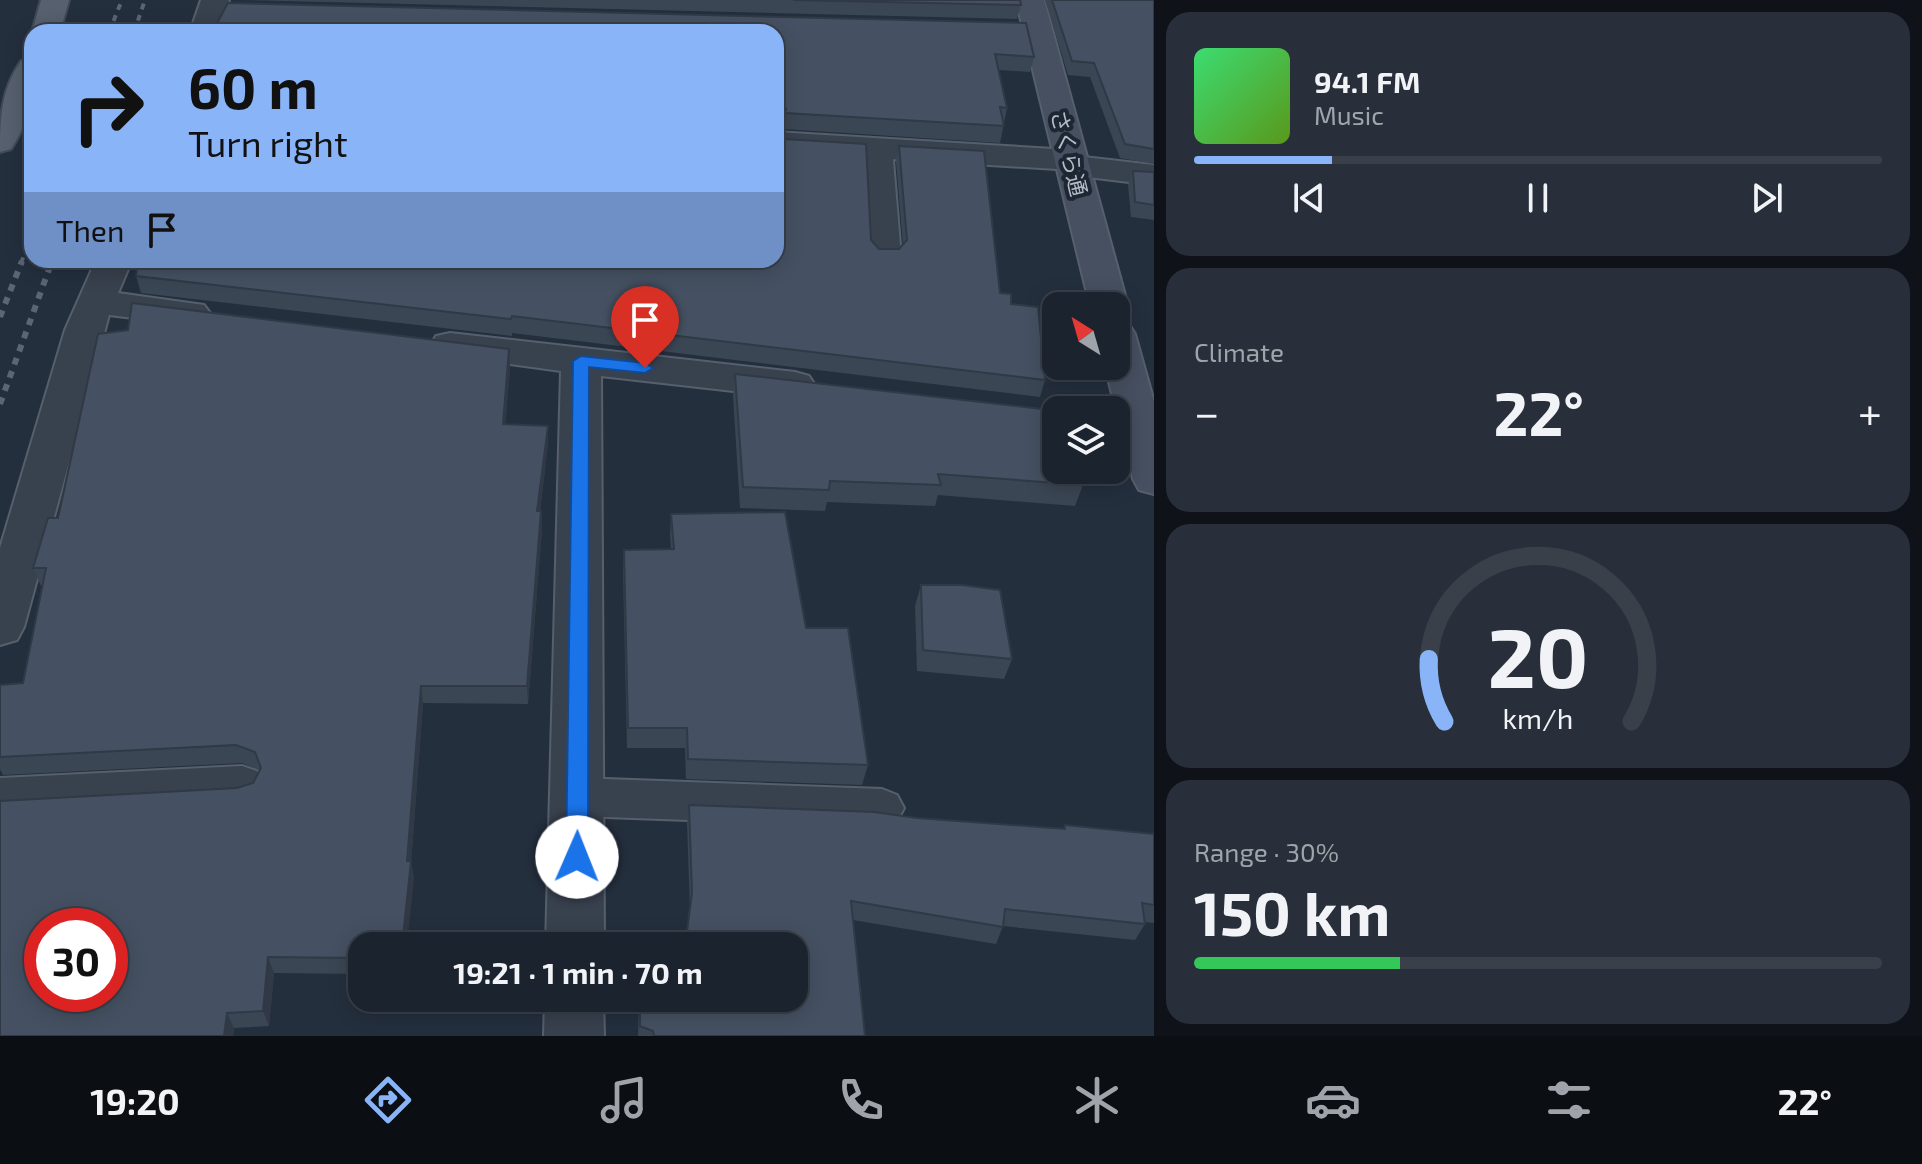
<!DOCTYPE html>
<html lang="en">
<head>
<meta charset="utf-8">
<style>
  body { margin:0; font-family:"Exo 2","Noto Sans JP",sans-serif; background:#282f3a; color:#f1f3f6; height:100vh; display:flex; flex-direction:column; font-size:30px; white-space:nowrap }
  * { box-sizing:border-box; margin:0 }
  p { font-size:26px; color:#a0a4aa }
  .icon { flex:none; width:44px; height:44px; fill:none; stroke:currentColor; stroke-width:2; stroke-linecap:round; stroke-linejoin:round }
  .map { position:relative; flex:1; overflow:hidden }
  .details { display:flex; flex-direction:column; gap:12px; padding:12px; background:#0f1319; width:768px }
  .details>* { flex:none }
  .top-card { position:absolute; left:24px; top:24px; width:760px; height:244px; border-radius:24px; box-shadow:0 4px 20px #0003,0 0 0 2px #39404a; background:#8ab4f8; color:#111; overflow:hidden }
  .needle { width:52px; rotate:323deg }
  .fabs { position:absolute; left:1042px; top:292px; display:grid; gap:16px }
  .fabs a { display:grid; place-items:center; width:88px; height:88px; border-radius:16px; background:#1b232e; box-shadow:0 4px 20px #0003,0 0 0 2px #39404a; font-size:40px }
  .speed { position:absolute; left:24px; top:908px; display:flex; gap:16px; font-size:40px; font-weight:700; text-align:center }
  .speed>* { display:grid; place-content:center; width:104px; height:104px; border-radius:50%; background:#1b232e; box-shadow:0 4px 20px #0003,0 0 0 2px #39404a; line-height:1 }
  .speed .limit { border:12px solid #d22; background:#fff; color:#111 }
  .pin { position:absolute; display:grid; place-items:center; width:68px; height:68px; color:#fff; margin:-82px -34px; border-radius:50% 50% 50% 0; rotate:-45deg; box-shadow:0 0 8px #0007 }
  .pin .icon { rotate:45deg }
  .me { position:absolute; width:88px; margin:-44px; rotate:1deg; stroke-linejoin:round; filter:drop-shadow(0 0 6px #0008) }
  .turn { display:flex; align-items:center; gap:28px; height:168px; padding:0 32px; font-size:36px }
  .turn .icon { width:104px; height:104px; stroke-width:2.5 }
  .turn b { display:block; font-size:56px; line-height:68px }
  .then { display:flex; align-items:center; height:76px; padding:0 32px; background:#0003; gap:16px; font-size:30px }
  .big { font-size:60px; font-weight:700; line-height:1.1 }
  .details .widget { flex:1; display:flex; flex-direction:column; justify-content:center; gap:12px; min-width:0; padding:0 28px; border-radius:24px; background:#282f3a }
  .details .dial { align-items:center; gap:0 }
  .dial svg { height:208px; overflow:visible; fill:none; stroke:#39404a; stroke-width:7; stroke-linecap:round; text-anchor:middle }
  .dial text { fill:#f1f3f6; stroke:none }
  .song { display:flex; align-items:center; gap:24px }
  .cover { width:96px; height:96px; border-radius:12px; background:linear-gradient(135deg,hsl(140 70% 55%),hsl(90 70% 35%)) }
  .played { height:8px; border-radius:4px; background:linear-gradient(90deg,#8ab4f8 20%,#39404a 20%) }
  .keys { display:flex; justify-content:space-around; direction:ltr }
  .heat { display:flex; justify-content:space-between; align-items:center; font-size:44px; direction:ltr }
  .charge { height:12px; border-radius:6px; background:linear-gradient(90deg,#34c759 30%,#39404a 0) }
  .trip { position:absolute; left:348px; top:932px; width:460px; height:80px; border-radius:24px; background:#1b232e; box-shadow:0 4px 20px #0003,0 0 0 2px #39404a; font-weight:700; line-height:80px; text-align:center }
  .tabs { display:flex; height:128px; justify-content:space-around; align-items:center; background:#0b0e12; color:#a0a4aa }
  .tabs .icon { width:56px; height:56px }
  .tabs .selected { color:#8ab4f8 }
  .tabs b { font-size:36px; color:#f1f3f6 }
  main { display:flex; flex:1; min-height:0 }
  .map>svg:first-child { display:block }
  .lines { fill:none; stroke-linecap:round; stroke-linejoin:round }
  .lane-casing { stroke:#565f6c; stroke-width:4 }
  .street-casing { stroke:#565f6c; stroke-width:4 }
  .secondary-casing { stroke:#565f6c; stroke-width:4 }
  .primary-casing { stroke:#414a57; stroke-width:4 }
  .lane { fill:#38414e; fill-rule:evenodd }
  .street { fill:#38414e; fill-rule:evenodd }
  .secondary { fill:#465061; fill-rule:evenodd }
  .primary { fill:#56606e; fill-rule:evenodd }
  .rail-far1 { stroke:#5a6575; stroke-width:4; stroke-dasharray:6 6; stroke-linecap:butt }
  .rail { stroke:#5a6575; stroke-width:6; stroke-dasharray:7 7; stroke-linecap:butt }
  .wall { fill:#3b4654 }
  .shaded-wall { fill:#303945 }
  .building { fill:#455162; stroke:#303945; stroke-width:2; fill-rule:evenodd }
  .route { fill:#1a73e8; stroke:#114b97; stroke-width:2 }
  .labels { text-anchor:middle; stroke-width:8; stroke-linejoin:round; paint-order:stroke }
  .far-street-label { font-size:22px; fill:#b4bcc9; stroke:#1d2633 }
</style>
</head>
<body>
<main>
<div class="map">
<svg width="1154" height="1036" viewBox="0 0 1154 1036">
  <rect width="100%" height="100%" fill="#242f3e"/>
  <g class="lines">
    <!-- lane casing -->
    <g class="lane-casing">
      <path id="lane" d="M879,140l9,2 4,6 9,109 -5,6h-20l-5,-6 -5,-109 4,-6z
        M242,766l15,5 6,13 -6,13 -15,5 -242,14v-38z
        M578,778l304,11 15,6 7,13 -7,13 -15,6 -304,-11 -15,-6 -7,-13 7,-13z"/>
    </g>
    <!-- street casing -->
    <g class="street-casing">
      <path id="street" d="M201,0h28l-11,32h-28z
        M776,132l294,18 14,7 70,8v20l-83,-10 -14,-6 -281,-17z
        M96,260h36l-14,33 86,12 6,8 -6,8 -13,4 -82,-10 -85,312 -7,13 -17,5v-97l65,-218z
        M450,333l345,39 14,4 6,9 -6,9 -14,4 -194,-22 3,570h-58l15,-575 -125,-17 -5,-9 5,-9z
        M545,998h58l1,38h-60z"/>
    </g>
    <!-- secondary casing -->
    <g class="secondary-casing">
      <path id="secondary" d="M1016,0h28l84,306 -6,8 -6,2v-10h-26z
        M1116,322l14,4 5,8 19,68v92l-15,-4 -6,-11 -28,-113h11z"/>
    </g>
    <!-- primary casing -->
    <g class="primary-casing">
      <path id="primary" d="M41,0h28l-9,32h-28z
        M32,58c0,33 -1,62 -21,91l-11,3c0,-34 1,-62 21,-91z"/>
    </g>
    <!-- lane -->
    <use href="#lane" class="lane"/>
    <!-- street -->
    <use href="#street" class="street"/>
    <!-- secondary -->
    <use href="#secondary" class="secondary"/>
    <!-- primary -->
    <use href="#primary" class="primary"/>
    <!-- rail-far1 -->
    <path class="rail-far1" d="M109,32l13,-32
      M134,32l11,-32
      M21,263l11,-29
      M51,263l1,-3"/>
    <!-- rail -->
    <path class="rail" d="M0,317l22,-56
      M0,404l52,-143"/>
  </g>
  <!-- wall -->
  <path class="wall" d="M242,0h778l1,5 -4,14z
    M1045,0h109v164l-34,-6 -30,-81 -22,-2z
    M228,3l798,20 8,34 -4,15 -31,-2 8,38 -7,35 -217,-14 1,-4h-8v-93h-559l1,-3 -1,-6z
    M784,139l95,110h20l4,-4 -7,-83 3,-16 101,147 11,11 34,76 -5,17 -528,-64v3l-371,-43 -5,-17 643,-50 3,-71z
    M1133,171l21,1v48l-23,-3 -3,-32z
    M510,368l-5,56 43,20 -8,67h1l1,18 -14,175 -105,-1 -12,160 3,15 -52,68v28l-88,-1 -5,53 -35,2 -1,8h-233l237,-248 16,-5 7,-13 -18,-7 -239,12 -3,-6v-84l23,-2 20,-97h-2l-8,-18 25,-50z
    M735,374l316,42 32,69 -8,21 -137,-11 -3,11 -108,-4 -2,9 -85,-3 -7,-113z
    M671,514l135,114 62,137 -6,20 -176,-6 -1,-31h-58l-4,-177 1,-21 47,-1 -1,-14z
    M921,585l91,74 -8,20 -87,-8 -2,-65z
    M689,805l228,13 146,11 2,-4 89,9v89l-9,-1v2l-10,16 -132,-14 -7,18 -143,-24 12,116h-227l1,-38h155l-104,-88 -3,-87z"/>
  <!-- shaded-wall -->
  <path class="shaded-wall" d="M509,349l1,19 -6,75 -1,-19z
    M548,426v18l-10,85 -1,-18z
    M541,511l1,18 -14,175 -1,-18z
    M421,686l2,17 -12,160 3,15 -7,68h-5z
    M268,957l6,16 -5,53 -6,-15z
    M227,1013l7,15 -1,8h-9z"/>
  <!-- building -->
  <path class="building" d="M793,0h227l1,5z
    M1052,0h102v149l-29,-5 -31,-81 -22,-2z
    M228,3l798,20 8,34 -39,-3 12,54 -7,-1 4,19 -219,-13 1,-4 -10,-1v-76h-559l5,-9h-5z
    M784,139l82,5 5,96 8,9h20l8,-9 -8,-94 85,5 16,142 11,1v10l27,3 7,73 -533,-64 -1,3 -375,-43 2,-16h638v-34h5z
    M1133,171l21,1v33l-19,-3z
    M132,303l377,46 -6,75 45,2 -11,85h4l-14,175h-106l-14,175h4l-9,85h-40v12l-94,-1 -5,54 -36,2 -3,23h-224v-235l237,-13 16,-5 8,-15 -6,-16 -19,-7 -236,12v-72l23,-2 23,-115h-13l15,-50h10l40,-184 30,-4zM42,926h68v68h-68z
    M735,374l315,36 1,6h5v54h24l3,15 -145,-11 3,11 -111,-4 -1,9 -86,-3z
    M785,512l21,116h42l20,137 -180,-6 -1,-31h-59l-4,-178 50,-1 -3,-35z
    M921,585h41l38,5 12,69 -89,-9z
    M689,805l185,7 43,6 148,11v-4l89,9v71l-12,-2 3,21 -140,-15 -2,18 -152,-26 14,135h-211l-1,-5 -13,-5v-28h154v-52h-109l7,-53z"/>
  <!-- route -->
  <path class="route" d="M581,356l64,7 8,5 -8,5 -56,-6 -1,490 -3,7 -8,3 -8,-3 -3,-7 7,-496z"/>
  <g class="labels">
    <!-- far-street labels -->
    <g class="far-street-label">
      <text transform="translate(1069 153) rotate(76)" y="8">さくら通</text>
    </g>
  </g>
</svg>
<div class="fabs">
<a><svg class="needle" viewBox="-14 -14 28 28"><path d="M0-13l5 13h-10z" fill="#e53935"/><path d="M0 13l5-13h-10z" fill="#a0a4aa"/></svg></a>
<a><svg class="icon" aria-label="layers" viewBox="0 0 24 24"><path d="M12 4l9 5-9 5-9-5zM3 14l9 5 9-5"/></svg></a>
</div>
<div class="speed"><div class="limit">30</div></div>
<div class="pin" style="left:645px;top:368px;background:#d93025"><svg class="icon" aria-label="arrive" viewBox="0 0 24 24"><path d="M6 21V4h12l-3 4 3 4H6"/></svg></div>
<svg class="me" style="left:577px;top:857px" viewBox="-20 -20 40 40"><circle r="19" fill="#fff"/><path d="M0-13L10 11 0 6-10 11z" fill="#1a73e8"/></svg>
<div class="trip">19:21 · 1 min · 70 m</div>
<div class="top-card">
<div class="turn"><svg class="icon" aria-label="right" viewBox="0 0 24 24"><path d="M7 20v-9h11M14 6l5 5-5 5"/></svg><div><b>60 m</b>Turn right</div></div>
<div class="then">Then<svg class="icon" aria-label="arrive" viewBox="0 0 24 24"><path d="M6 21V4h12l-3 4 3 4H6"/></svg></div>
</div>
</div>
<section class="details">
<div class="widget">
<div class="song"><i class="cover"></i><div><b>94.1 FM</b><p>Music</p></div></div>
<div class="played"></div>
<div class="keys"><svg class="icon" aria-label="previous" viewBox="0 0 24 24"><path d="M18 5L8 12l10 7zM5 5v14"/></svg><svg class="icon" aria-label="pause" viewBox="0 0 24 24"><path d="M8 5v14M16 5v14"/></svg><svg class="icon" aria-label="next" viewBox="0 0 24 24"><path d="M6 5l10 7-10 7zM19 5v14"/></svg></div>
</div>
<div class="widget"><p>Climate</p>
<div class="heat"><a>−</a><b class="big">22°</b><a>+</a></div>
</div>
<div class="widget dial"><svg viewBox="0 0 100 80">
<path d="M14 69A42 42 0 1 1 86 69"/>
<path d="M14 69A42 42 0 0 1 8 45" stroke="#8ab4f8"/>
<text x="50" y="56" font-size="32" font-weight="700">20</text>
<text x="50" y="72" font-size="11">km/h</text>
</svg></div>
<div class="widget"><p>Range · 30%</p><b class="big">150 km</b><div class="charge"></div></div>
</section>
</main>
<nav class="tabs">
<b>19:20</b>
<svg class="icon selected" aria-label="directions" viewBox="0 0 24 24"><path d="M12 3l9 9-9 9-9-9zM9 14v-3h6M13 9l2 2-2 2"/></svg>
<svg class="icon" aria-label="music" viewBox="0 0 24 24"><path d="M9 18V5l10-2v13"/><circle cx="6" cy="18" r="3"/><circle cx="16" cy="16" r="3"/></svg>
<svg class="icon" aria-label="phone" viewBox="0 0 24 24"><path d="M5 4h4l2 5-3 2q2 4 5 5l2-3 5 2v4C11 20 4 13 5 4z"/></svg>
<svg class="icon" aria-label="climate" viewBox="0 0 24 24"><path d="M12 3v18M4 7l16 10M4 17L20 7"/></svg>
<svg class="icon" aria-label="car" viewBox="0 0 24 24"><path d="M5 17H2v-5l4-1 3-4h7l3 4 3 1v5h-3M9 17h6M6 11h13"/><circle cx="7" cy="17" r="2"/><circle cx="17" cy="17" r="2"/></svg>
<svg class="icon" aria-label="filters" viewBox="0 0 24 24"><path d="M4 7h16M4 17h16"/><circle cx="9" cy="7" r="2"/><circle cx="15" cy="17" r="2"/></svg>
<b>22°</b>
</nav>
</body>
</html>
